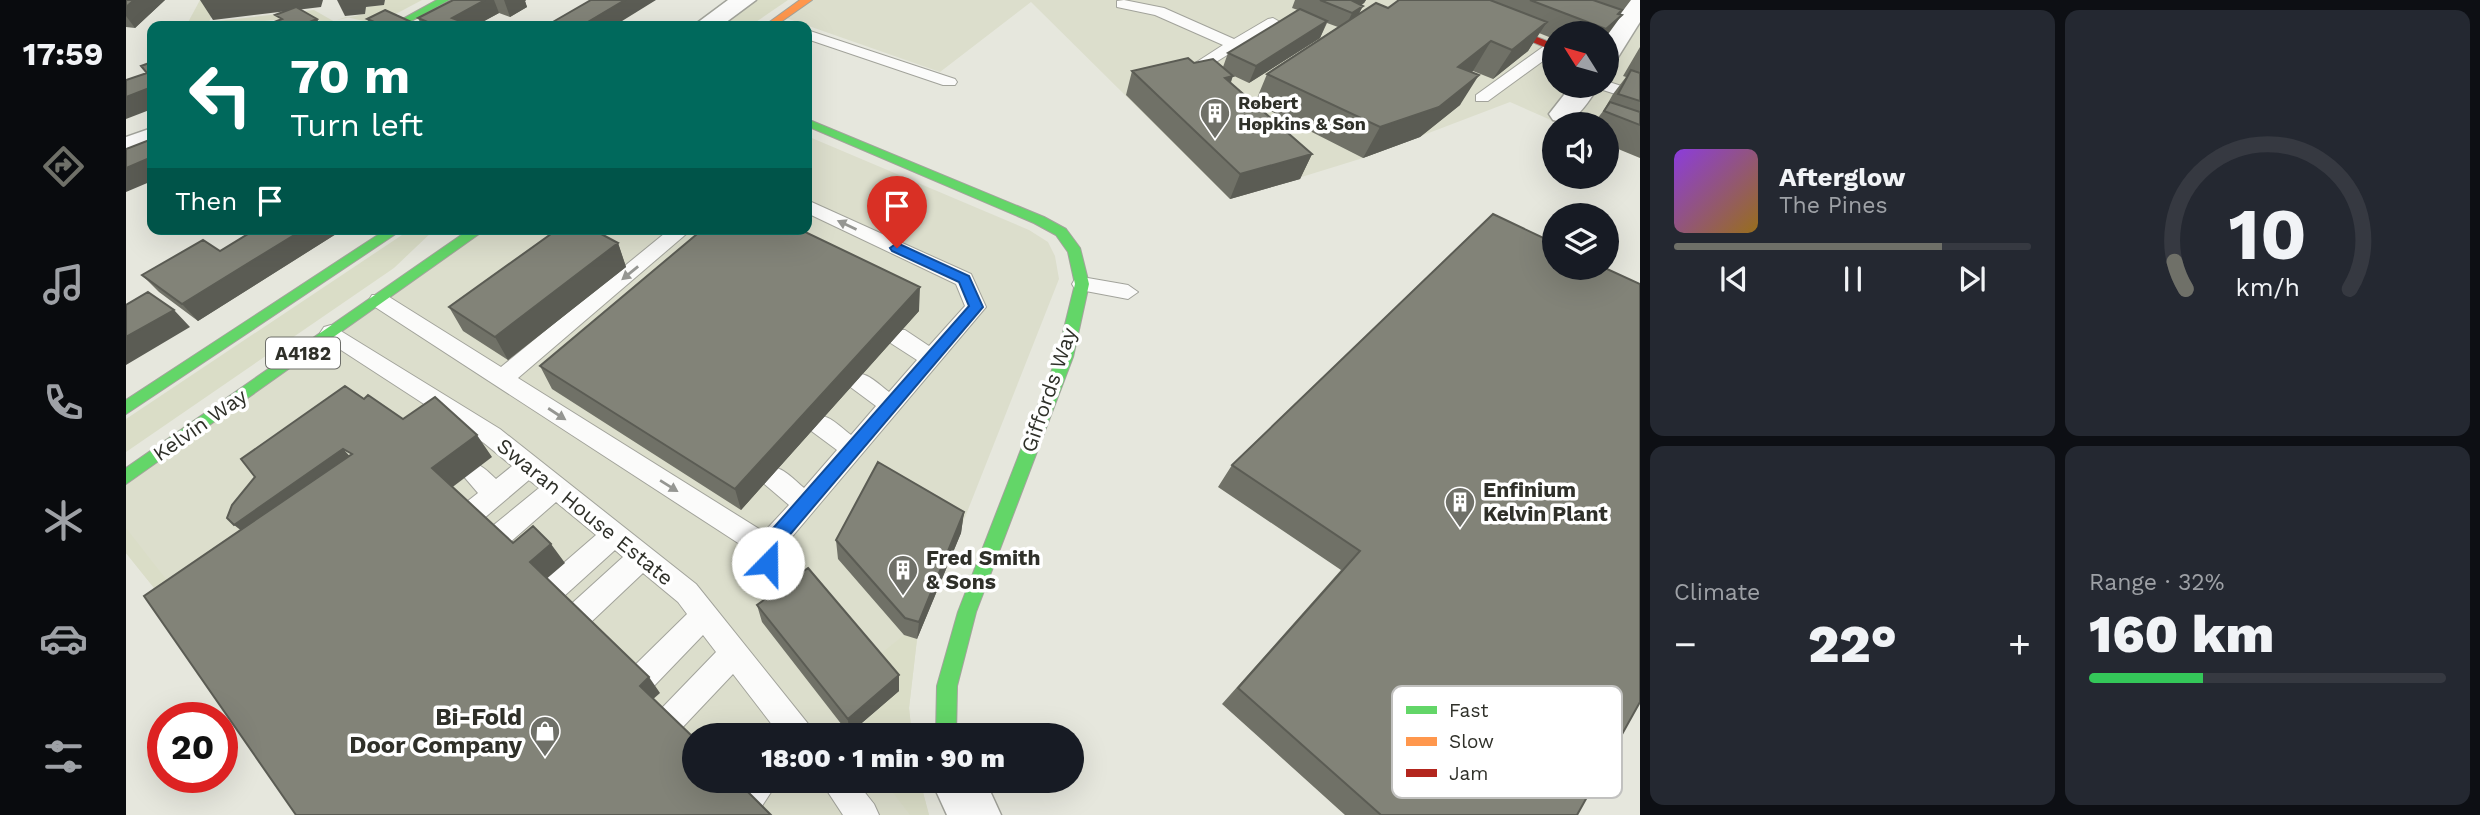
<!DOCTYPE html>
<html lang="en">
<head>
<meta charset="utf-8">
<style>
  body { margin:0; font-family:"Work Sans",sans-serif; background:#242831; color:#f1f3f6; height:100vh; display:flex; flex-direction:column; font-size:26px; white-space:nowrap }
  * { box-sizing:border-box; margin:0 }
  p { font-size:23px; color:#9ea1a6 }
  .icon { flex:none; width:38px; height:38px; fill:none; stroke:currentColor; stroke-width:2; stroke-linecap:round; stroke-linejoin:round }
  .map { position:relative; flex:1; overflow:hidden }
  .drawer { display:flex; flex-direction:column; gap:10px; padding:10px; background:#0d0f14; width:840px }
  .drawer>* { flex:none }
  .top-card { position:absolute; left:21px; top:21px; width:665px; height:214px; border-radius:14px; box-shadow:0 7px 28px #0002; background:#00695c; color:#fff; overflow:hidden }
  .needle { width:46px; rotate:307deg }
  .fabs { position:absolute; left:1416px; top:21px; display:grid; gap:14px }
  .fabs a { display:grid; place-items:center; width:77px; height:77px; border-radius:50%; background:#171b24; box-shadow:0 7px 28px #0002; font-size:35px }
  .speed { position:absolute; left:21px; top:702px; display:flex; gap:14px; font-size:35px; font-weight:700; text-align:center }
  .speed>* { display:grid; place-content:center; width:91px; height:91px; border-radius:50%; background:#171b24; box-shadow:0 7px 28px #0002; line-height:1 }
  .speed .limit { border:10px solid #d22; background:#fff; color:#111 }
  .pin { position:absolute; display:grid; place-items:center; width:60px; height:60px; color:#fff; margin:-72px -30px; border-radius:50% 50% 50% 0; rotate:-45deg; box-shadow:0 0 7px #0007 }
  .pin .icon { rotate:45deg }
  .me { position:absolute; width:77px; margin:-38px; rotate:22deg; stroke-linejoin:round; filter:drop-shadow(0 0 5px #0008) }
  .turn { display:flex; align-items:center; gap:24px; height:147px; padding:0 28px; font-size:32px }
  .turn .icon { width:91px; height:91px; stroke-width:2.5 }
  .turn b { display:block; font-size:49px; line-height:60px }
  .then { display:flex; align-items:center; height:66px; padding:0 28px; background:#0003; gap:14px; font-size:26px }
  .big { font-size:52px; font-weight:800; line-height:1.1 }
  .drawer .card { flex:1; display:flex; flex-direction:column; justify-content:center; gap:10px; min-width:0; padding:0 24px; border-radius:14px; background:#242831 }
  .drawer .dial { align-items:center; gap:0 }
  .dial svg { height:182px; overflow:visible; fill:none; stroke:#363941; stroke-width:7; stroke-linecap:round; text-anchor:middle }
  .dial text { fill:#f1f3f6; stroke:none }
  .song { display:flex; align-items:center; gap:21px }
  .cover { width:84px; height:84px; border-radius:10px; background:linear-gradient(135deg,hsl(270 70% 55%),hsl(40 70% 35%)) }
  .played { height:7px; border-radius:4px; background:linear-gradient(90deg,#6f7068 75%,#363941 75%) }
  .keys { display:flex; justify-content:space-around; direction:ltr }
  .heat { display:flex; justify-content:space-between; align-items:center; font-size:38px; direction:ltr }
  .charge { height:10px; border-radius:5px; background:linear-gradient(90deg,#34c759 32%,#363941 0) }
  .drawer .tiles { flex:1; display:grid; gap:10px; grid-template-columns:repeat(2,1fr) }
  .trip { position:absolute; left:556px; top:723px; width:402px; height:70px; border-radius:35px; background:#171b24; box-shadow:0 7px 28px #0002; font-weight:800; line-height:70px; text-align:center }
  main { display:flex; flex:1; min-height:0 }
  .dock { display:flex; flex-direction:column; width:126px; justify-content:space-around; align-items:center; background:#090b0e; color:#9ea1a6 }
  .dock .icon { width:49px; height:49px }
  .dock .selected { color:#6f7068 }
  .dock b { font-size:32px; color:#f1f3f6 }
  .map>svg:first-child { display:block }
  .built { fill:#dcdecc; fill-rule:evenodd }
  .green { fill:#daddc7 }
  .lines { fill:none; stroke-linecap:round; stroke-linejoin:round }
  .lane-casing { stroke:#a2a39b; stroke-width:2 }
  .street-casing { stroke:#a2a39b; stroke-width:3 }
  .fast-casing { stroke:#a2a39b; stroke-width:2 }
  .slow-casing { stroke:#a2a39b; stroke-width:2 }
  .jam-casing { stroke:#a2a39b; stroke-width:2 }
  .lane { fill:#fbfbfa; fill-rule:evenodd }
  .street { fill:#fbfbfa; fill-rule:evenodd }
  .fast { fill:#63d668; fill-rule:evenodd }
  .slow { fill:#ff974d; fill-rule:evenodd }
  .jam { fill:#b3261e; fill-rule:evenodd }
  .wall { fill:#707167 }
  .shaded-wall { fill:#5b5c54 }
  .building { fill:#828378; stroke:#5b5c54; stroke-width:2 }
  .oneway { fill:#959692 }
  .route { fill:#1a73e8; stroke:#114b97; stroke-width:2 }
  .labels { text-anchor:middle; stroke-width:7; stroke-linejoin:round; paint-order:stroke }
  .far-poi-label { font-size:18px; font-weight:bold; fill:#2f3029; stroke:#fff; text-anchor:start }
  .shield { fill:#fff; stroke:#6d6e69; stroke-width:2 }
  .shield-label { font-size:19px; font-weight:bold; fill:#2f3029 }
  .street-label { font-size:21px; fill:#2f3029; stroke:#fff }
  .poi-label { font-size:21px; font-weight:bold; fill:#2f3029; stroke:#fff; text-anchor:start }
  .near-poi-label { font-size:24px; font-weight:bold; fill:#2f3029; stroke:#fff; text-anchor:end }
  .key { fill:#fff; stroke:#c1c1bf; stroke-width:2 }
  .key-label { font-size:19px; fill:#2f3029 }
</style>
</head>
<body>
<main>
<nav class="dock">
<b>17:59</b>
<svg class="icon selected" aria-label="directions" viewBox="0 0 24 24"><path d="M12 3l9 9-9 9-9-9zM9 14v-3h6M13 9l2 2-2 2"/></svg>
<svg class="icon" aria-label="music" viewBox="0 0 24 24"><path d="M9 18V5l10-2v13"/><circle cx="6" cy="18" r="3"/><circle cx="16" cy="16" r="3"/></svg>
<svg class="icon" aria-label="phone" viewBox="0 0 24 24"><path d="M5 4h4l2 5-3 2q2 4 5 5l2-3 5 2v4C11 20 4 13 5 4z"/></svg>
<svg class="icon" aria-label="climate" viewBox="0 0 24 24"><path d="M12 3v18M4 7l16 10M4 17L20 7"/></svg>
<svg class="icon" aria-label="car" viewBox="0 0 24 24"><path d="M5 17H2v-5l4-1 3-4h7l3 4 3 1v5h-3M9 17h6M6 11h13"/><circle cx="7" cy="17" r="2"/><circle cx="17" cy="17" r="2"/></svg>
<svg class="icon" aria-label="filters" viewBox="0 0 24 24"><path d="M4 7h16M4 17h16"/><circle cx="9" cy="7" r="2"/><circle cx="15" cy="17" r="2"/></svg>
</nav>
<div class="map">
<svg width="1514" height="815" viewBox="0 0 1514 815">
  <rect width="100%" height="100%" fill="#e6e7dd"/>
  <!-- built -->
  <path class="built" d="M681,0h833v158l-33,-14 -1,-20h-46l-50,-22 -147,56 -133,41 -199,-197 -91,70 -157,-55zM1428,33h52v53h-52z
    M681,136l222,94 19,12 7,14 4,23 -142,360 -8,69 3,27h-217v45l225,1 9,34h-611l-143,-201 -49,-61v-76l353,-248h328z"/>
  <!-- green -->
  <path class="green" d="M74,0h19l-10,22 105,-12 21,12 -8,3 -17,-9 -91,10h-33z
    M259,0h37l-45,24 -31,-7 -9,3 27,-6 2,-7 17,-2z
    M630,0h32l-38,26h-34z
    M285,229h24l-41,39 -268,184v-33z
    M0,528l61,78 -12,8 -49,-61z
    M778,635l13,4 -8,69 3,27h-62l48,-44 -25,-31z
    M758,781h36l9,34h-19z"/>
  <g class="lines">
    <!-- lane casing -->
    <g class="lane-casing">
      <path id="lane" d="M998,0l40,8 70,31 34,-20 5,-1 7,4 -72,45 10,7 -8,5 -21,-12 34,-22 -68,-30 -38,-8v-6z
        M681,30l148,49 2,3 -2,3h-12l-136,-46z
        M1428,43v10l-66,48h-12v-6l71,-51z
        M1480,81l34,11v10l-40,-13 -2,-3h8z
        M1437,109l37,11 2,4h-24l-21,-6v-8z
        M681,200l164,74 15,33 -206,244 2,23 18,31 -4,9 -9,4c-24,-10 -31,-41 -32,-64l-383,-249 -3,-5 3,-5h14l115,72 169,-138h22l-174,149 246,154 25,-27 -27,-23 -3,-7 3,-7c17,-6 29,9 42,20l33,-38 -27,-20 -4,-7 4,-7c16,-5 28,9 41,19l25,-29 -27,-20 -3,-6 3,-6c16,-5 28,9 40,18l28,-32 -28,-18 -3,-6 3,-6h16l24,16 36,-40 -9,-22 -149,-71z
        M956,277l46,8 10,7 -10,7 -53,-10 -3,-5 3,-5z
        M205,325l169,104 196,155 113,141 5,10h-34l-47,-61 -53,56 -10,5 -10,-5 -5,-10 5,-10 56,-58 -13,-17 -50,52 -10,4 -10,-4 -4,-10 4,-10 54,-53 -9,-12 -35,-29 -54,51 -10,4 -10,-4 -4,-9 4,-9 54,-49 -8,-7 -53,48 -9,3 -9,-3 -4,-9 4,-9 52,-45 -40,-33 -48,42 -9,3 -9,-3 -4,-8 4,-8 49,-40 -10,-8 -47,40 -9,3 -9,-3 -3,-8 3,-8 14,-11 -18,-21 3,-7c15,-5 22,4 33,14l16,-13 -28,-23 -160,-104 -4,-6 4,-6z
        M618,780h35l-19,29 -11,4 -11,-4 -4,-11z
        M694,780h35l19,24 5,11h-36z"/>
    </g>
    <!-- street casing -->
    <g class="street-casing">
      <path id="street" d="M602,0h28l-35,26h-28z
        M1504,0h10v22l-25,40 -9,2v-29z
        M1445,86h28c-12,17 -23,40 -46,34l-4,-6z
        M26,128v19l-26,9v-19z
        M805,780h54l16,35h-54z"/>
    </g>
    <!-- fast casing -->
    <g class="fast-casing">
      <path id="fast" d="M311,0h12l-47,26h-12z
        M681,119l237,98 22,12 14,19 9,36 -16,73 -97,255 -19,74 -1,49h-20l1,-49 21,-74 99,-255 18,-73 -7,-32 -12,-17 -22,-12 -227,-97z
        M261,229h16l-277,185v-14z
        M344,229h16l-360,255v-16z"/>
    </g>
    <!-- slow casing -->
    <g class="slow-casing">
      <path id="slow" d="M674,0h12l-37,26h-11z"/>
    </g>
    <!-- jam casing -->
    <g class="jam-casing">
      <path id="jam" d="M1306,0h14l108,44v7z"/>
    </g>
    <!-- lane -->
    <use href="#lane" class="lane"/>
    <!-- street -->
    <use href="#street" class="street"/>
    <!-- fast -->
    <use href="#fast" class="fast"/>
    <!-- slow -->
    <use href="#slow" class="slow"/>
    <!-- jam -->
    <use href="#jam" class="jam"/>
  </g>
  <!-- wall -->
  <path class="wall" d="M0,0h39l-30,28 -9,-1z
    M327,0h73l-1,1 2,6 -17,10 -11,-4 -24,13h-53l-4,-8z
    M1169,0h71l-2,3 -3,2 -2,8 29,-5 11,-8h232l-25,33h-52v6l-15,-6 -11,18 -35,28 -20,-8 -2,1 -11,33 -40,32 -57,21 -108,-55 12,-29 71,-47 -11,-4 -7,15 -71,45 -17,-8 -1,8 81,71 -12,25 -70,20 -104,-104 6,-24 62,-8 29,4 5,-14 70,-43 -6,-2z
    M241,19l53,7h-49z
    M1514,47v111l-34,-14v-20h-13l11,-14 9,-16 13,-17 -3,-1z
    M1367,214l84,601h-232l-123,-111 119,-134 -123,-83 14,-22z
    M130,229h88l-146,92 -39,-29 -17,-17 78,-24z
    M492,243l8,24 -118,93 -45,-29 -14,-24z
    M793,311l-178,199 -189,-121 -12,-23z
    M838,512l-3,21 -44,106 -13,-4 -66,-76 -2,-19z
    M631,605l142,86 -50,43 -87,-112z"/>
  <!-- shaded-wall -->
  <path class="shaded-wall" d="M8,0h31l-30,28 -9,-12v-9z
    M74,0h123l-2,7 -108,13z
    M211,0h48l-1,5 -18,2 -1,7 -20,2z
    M359,0h9l5,13 -24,13h-25l2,-8z
    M378,0h22l-1,1 2,6 -17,10z
    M499,0h31l-42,26h-33z
    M1225,0h15l-2,3 -14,9z
    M1237,6l-8,16 -11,8 8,-17z
    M1496,15l-16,22v-4h-3l3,-4z
    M191,19l4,7h-21z
    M1201,21l-7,17 -71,45 7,-17z
    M1421,22l-19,29 -35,28 19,-29z
    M1365,41l-18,30 -32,26 17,-30z
    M1353,75l-19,30 -40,32 -57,21 17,-31z
    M1107,76l-9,24 1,-22z
    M26,87v22l-26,10v-22z
    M1186,154l-12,25 -70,20 10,-25z
    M26,157v24l-26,11v-24z
    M178,229h40l-146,92 -16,-17z
    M492,243l8,24 -118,93 -13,-23z
    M794,287l-1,24 -178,199 -6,-21z
    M48,310l16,17 -64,38v-28z
    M351,435l15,22 -42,32 -18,-21z
    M217,449l20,21 -103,75 -26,-20z
    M838,512l-3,21 -44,106 2,-17z
    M425,544l14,19 -21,18 -14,-19z
    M773,675v16l-50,43 -1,-15z
    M523,677l11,16 -9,8 -11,-15z"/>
  <!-- building -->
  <path class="building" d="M0,0h8l-8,7z
    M327,0h32l-33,18 8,3 -10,5 -7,-3 -6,3 -19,-8z
    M465,0h34l-44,26h-23l-7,-3z
    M1194,0h31l12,6 -11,7z
    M1273,0h91l57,22 -35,28 -21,-9 -33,26 21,8 -40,32 -59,20 -113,-53 109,-71 12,5z
    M1404,0h63l29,10 -4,4 4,1 -16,14z
    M170,7l21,12 -17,7h-36l18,-7 -7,-4z
    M1174,9l27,12 -71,45 -28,-13z
    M259,10l35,16h-49l6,-3 -10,-4z
    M1062,58l6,5 19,-4 20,17 -8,2 87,76 -72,20 -108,-103z
    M26,62v25l-26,10v-17l21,-7 -6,-7z
    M1505,70l9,3v28l-22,-7z
    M1484,102l30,10v13l-36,-14z
    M26,139v18l-26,11v-19z
    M1367,214l61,29v25h51l35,16v418l-63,113h-196l-143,-127 122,-137 -128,-86z
    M130,229h48l-122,75 -40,-29 61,-35 17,11z
    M432,229h34l26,14 -123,94 -46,-30z
    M577,229h96l121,58 -185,202 -195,-123z
    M22,292l26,18 -48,27v-32z
    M219,386l19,13 4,-4 35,24 32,-22 42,38 -45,33 81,75 20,-17 18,18 -21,18 119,115 -9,9 55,53v41h41l35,35h-475l-152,-219 208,-142 -9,-5 -109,76 -7,-7 5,-13 23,-28 -14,-18z
    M752,462l86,50 -45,110 -14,-4 -69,-78z
    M682,568l91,107 -51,44 -91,-114z"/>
  <!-- one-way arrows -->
  <defs><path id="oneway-solid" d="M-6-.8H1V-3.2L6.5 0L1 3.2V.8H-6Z" transform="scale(1.75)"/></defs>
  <g class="oneway">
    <use href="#oneway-solid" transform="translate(721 225) rotate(-155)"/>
    <use href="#oneway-solid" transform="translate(504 273) rotate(141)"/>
    <use href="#oneway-solid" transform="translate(431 414) rotate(33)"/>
    <use href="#oneway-solid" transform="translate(543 486) rotate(32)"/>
  </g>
  <!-- route -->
  <path class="route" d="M771,243l72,33 14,31 -207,244 -1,17h-13l-4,-20 3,-6 208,-236 -10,-24 -67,-31 -2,-3z"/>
  <!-- icons -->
  <defs>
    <g id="building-pin" transform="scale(1.575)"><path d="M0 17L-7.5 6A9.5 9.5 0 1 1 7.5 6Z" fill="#6f7068" stroke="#fff"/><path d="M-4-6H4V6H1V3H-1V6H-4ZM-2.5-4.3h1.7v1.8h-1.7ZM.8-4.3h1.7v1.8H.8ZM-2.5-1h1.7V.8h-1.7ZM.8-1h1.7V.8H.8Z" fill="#fff"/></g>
    <g id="shop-pin" transform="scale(1.575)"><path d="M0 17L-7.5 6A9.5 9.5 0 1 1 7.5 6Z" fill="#6f7068" stroke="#fff"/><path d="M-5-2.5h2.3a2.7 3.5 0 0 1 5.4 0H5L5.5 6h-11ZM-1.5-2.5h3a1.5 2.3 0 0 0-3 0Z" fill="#fff"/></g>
  </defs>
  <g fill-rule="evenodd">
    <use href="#building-pin" x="1089" y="113"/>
    <use href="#building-pin" x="1334" y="502"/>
    <use href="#building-pin" x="777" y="570"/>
    <use href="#shop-pin" x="419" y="731"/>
  </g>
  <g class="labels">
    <!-- far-poi labels -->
    <g class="far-poi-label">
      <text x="1112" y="109">Robert<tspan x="1112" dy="21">Hopkins &amp; Son</tspan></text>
    </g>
    <!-- shield labels -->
    <rect class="shield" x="140" y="337.5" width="74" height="31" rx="5"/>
    <g class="shield-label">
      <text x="177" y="360">A4182</text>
    </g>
    <!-- street labels -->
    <g class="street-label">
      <text transform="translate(923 390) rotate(-71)" y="7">Giffords Way</text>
      <text transform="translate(74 425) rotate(-35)" y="7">Kelvin Way</text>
      <text transform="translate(459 512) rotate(39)" y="7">Swaran House Estate</text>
    </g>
    <!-- poi labels -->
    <g class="poi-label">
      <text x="1357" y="497">Enfinium<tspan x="1357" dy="24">Kelvin Plant</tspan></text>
      <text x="800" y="565">Fred Smith<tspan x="800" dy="24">&amp; Sons</tspan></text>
    </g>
    <!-- near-poi labels -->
    <g class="near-poi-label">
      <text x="396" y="725">Bi-Fold<tspan x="396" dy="28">Door Company</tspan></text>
    </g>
  </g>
  <!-- legend -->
  <rect x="1266" y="686" width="230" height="112" rx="10" class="key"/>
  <rect x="1280" y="706" width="31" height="8" fill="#63d668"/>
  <rect x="1280" y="737" width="31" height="9" fill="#ff974d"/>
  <rect x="1280" y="769" width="31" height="8" fill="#b3261e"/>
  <g class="key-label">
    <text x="1323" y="717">Fast</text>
    <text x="1323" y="748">Slow</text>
    <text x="1323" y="780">Jam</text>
  </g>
</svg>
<div class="fabs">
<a><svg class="needle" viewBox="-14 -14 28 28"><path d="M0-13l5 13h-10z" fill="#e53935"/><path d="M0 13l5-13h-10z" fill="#9ea1a6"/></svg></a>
<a><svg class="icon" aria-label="sound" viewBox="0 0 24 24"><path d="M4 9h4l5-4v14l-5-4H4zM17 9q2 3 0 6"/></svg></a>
<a><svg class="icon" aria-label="layers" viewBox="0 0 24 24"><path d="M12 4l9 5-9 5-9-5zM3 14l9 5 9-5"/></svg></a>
</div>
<div class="speed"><div class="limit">20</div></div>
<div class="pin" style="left:771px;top:248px;background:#d93025"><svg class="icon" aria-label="arrive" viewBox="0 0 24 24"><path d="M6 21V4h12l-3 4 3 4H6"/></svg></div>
<svg class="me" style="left:642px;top:563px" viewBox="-20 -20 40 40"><circle r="19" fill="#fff"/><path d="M0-13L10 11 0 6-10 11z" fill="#1a73e8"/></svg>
<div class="trip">18:00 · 1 min · 90 m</div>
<div class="top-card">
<div class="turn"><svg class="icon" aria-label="left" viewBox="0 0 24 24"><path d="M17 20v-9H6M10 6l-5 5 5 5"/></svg><div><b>70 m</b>Turn left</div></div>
<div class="then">Then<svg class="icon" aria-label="arrive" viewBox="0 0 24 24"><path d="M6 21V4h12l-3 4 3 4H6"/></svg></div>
</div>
</div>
<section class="drawer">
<div class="tiles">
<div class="card">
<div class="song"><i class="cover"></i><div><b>Afterglow</b><p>The Pines</p></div></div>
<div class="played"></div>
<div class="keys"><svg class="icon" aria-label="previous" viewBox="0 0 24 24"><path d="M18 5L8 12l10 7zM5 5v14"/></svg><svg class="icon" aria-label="pause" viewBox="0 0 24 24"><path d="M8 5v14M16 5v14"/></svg><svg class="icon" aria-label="next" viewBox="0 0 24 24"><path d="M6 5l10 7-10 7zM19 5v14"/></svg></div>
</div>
<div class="card dial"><svg viewBox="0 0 100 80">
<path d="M14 69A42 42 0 1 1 86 69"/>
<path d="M14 69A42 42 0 0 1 9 57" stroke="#6f7068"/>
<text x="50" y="56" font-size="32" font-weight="700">10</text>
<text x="50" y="72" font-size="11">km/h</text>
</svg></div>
<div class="card"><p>Climate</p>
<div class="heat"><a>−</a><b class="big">22°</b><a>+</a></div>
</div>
<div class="card"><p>Range · 32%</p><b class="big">160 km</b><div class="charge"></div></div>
</div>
</section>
</main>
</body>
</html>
